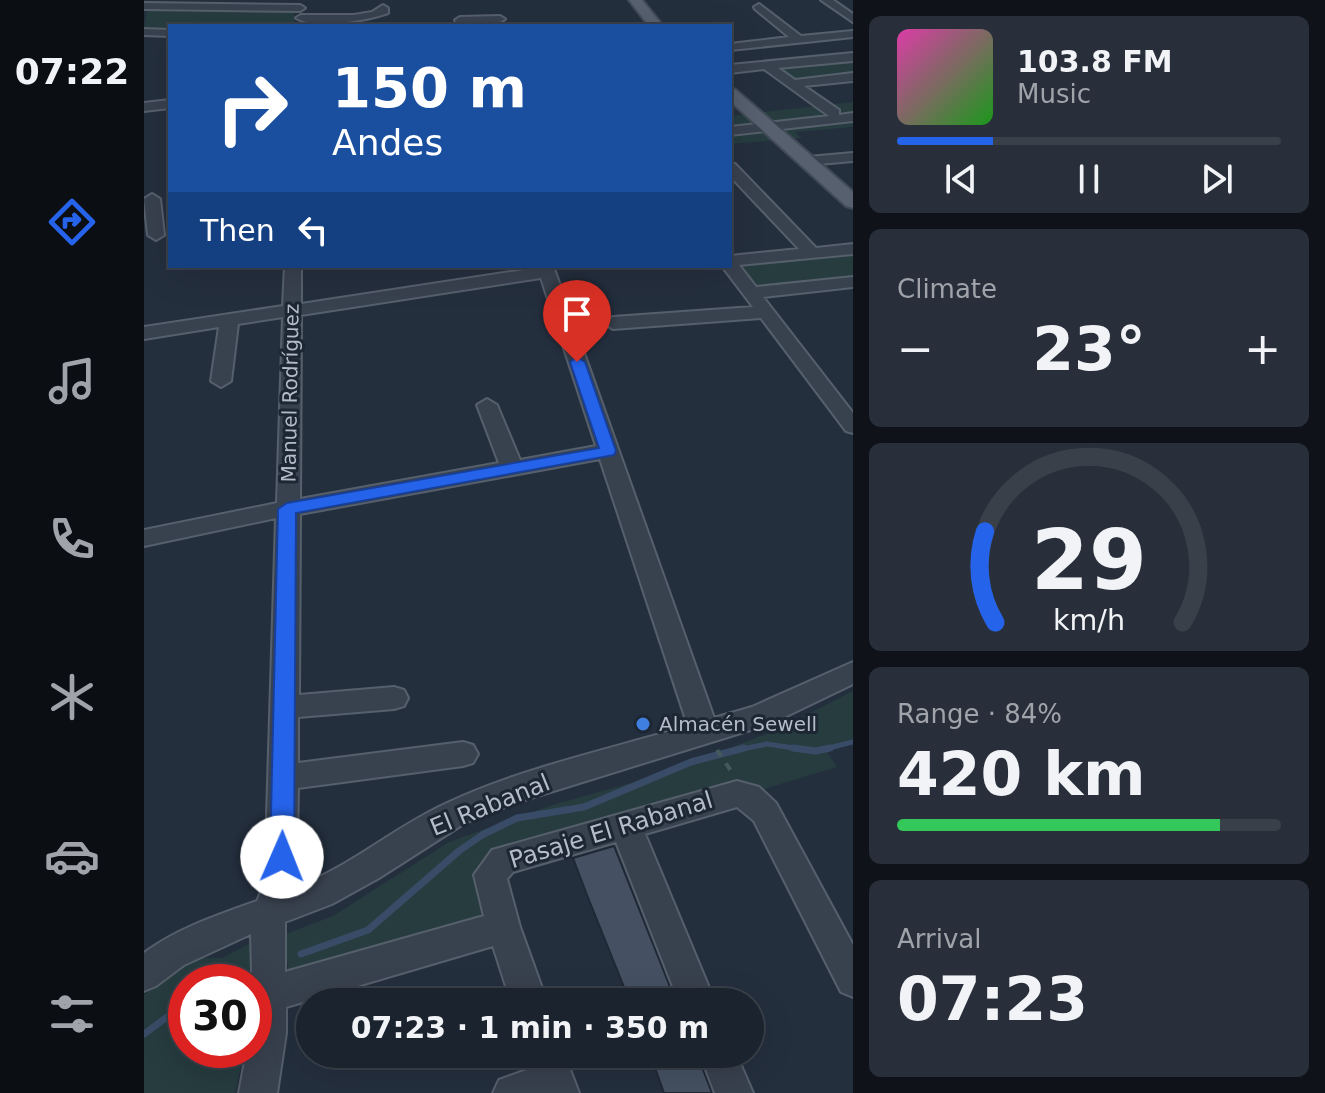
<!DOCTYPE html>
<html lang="en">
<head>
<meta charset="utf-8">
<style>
  body { margin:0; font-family:"DejaVu Sans",sans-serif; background:#282f3a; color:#f1f3f6; height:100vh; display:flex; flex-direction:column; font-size:30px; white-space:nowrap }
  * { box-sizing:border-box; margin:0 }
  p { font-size:26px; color:#a0a4aa }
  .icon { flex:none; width:44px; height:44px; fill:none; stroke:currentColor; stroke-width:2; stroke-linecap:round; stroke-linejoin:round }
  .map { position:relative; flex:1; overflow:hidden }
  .panel { display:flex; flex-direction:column; gap:16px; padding:16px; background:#0f1319; width:472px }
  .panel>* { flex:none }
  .top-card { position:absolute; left:24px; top:24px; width:564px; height:244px; border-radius:0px; box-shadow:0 8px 32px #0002,0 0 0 2px #39404a; background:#1a4fa0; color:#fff; overflow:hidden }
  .speed { position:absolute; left:24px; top:964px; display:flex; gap:16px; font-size:40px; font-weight:700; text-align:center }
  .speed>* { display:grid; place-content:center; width:104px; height:104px; border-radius:50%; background:#1b232e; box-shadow:0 8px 32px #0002,0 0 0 2px #39404a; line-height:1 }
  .speed .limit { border:12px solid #d22; background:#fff; color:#111 }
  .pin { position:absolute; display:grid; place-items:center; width:68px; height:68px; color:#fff; margin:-82px -34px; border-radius:50% 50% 50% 0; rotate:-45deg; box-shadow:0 0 8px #0007 }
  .pin .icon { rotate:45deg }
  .me { position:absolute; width:88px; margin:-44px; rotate:1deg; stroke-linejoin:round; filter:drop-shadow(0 0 6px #0008) }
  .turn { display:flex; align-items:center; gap:28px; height:168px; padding:0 32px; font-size:36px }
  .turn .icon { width:104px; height:104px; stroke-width:2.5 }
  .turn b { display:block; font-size:56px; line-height:68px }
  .then { display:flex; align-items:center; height:76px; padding:0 32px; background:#0003; gap:16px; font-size:30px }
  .big { font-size:60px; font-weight:800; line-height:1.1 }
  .panel .widget { flex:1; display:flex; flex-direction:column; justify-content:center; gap:12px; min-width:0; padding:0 28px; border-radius:12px; background:#282f3a }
  .panel .dial { align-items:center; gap:0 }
  .dial svg { height:208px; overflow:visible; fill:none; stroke:#39404a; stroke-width:7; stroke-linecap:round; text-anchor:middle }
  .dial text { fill:#f1f3f6; stroke:none }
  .song { display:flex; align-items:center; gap:24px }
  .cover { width:96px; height:96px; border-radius:12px; background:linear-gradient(135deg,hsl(320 70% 55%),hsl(120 70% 35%)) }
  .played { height:8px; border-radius:4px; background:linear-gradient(90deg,#2563eb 25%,#39404a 25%) }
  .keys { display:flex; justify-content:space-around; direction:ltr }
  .heat { display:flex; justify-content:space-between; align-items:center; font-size:44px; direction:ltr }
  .charge { height:12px; border-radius:6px; background:linear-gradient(90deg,#34c759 84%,#39404a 0) }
  .trip { position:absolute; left:152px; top:988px; width:468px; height:80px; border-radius:40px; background:#1b232e; box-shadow:0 8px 32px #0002,0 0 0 2px #39404a; font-weight:800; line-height:80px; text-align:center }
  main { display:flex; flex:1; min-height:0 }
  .tabs { display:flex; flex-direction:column; width:144px; justify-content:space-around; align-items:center; background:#0b0e12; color:#a0a4aa }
  .tabs .icon { width:56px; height:56px }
  .tabs .on { color:#2563eb }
  .tabs b { font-size:36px; color:#f1f3f6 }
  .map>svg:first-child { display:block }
  .green { fill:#263c3f }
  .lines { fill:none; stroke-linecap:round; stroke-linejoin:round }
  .stream-far1 { stroke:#394c67; stroke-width:5 }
  .stream { stroke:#394c67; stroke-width:7 }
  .building { fill:#455162; stroke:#1f2835; stroke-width:2 }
  .minor-casing { stroke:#565f6c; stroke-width:4 }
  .major-casing { stroke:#414a57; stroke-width:4 }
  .path { stroke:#44595c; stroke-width:4; stroke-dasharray:8 8; stroke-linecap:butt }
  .minor { fill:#38414e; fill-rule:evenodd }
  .major { fill:#56606e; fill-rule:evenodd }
  .route { fill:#2563eb; stroke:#184099; stroke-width:2 }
  .shop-dot { fill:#3f7fe0; stroke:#1d2633; stroke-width:3 }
  .labels { text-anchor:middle; stroke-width:6; stroke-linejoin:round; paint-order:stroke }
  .street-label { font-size:20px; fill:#b4bcc9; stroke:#1d2633 }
  .poi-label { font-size:20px; fill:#b4bcc9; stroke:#1d2633; text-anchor:start }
  .near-street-label { font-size:24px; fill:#b4bcc9; stroke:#1d2633 }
</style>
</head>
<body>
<main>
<nav class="tabs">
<b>07:22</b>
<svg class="icon on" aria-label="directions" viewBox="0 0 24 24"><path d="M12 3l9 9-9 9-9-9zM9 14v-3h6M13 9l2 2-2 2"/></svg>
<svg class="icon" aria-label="music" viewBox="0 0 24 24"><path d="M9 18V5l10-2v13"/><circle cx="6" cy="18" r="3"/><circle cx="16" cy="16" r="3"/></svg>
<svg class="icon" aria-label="phone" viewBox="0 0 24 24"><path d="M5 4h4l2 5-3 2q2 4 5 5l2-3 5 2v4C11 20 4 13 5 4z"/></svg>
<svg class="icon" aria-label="climate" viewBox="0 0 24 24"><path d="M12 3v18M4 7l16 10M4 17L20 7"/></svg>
<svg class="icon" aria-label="car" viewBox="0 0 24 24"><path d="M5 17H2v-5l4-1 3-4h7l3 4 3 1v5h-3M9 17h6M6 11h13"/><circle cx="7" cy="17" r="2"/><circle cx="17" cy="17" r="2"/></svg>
<svg class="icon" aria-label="filters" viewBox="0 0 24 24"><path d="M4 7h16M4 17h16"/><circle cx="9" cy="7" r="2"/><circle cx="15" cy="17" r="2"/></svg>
</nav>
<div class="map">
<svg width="709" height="1093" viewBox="0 0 709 1093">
  <rect width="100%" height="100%" fill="#242f3e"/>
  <!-- green -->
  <path class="green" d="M3,8l147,2v16h-124v4l-26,-1z
    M709,61v16l-54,5 -21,-14z
    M709,102v25l-58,5 6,6 -71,6v-28z
    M709,254v24l-103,10 -16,-23z
    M709,691v50l-28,8 12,18 -73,22 -19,-8 -22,4 -223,65 -9,66 -202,57 -6,-38 50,-19 116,-74 103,-37 108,-30 114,-44z
    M105,944l9,35 -4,3h-68v68h58l-9,43h-91v-98l47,-37h31z"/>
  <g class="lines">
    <!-- stream-far1 -->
    <path class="stream-far1" d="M593,750l30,-6 40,6
      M677,750l32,-8"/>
    <!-- stream -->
    <path class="stream" d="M649,748l23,3 14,-3
      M157,954l67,-24 91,-79 23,-16 35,-17 67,-11 107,-45 53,-14
      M81,982l30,-9
      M0,1034l42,-31"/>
  </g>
  <!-- building -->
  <path class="building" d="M470,846l62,156h-46l-43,-107 -14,-37z
    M506,1054h47l15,39h-48z"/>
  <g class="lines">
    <!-- minor casing -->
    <g class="minor-casing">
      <path id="minor" d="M677,0h12l20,14v8z
        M0,3l156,2 5,3 -5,3 -156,-2z
        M615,4l42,32 52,-5v6l-123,13v-6l59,-7 -34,-28 -1,-2z
        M239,5l5,3v5c-22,8 -73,16 -92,5l5,-3h53l18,-3z
        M316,17l40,-1 5,3 -5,3h-44l-1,-2z
        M0,29l26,1v6l-26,-1z
        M709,53v8l-75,7 17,12 58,-7v8l-49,5 35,24v5l14,-2v8l-123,14v-8l99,-11 -65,-47 -34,4v-8z
        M26,100v8l-26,3v-8z
        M709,153v8l-45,4 -7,-4 7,-4z
        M586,163l5,1 81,84 37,-4v10l-114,11 17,22 97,-10v10l-90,10 90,116v20l-7,-2 -85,-113 -148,11 -9,-6 9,-6 140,-10 -31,-41h8v-10l69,-7 -69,-73z
        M8,194l8,5 4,36 -8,5 -8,-5 -4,-36z
        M141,266h16v38l236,-36v-2h16l161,452 38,-11 101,-45v22l-83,40 -252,78 -53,21 -86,55 -47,26 -47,18v50l199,-56 -10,-41 18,-25 245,-69 22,6 17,16 77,142v52l-12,-5 -87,-171 -17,-14 -92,27 70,168h-36l-63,-160 -103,30 -6,7 13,48 27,75h-36l-18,-56 -207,61v26l-9,60h-38l8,-43h7l-3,-116 -67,31 -28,21 -12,5v-38c34,-25 74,-38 113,-52l8,-18 11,-365 -132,28v-16l133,-27 6,-186 -45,7 -7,57 -10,6 -10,-6 8,-54 -75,12v-12l139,-21zM397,278l55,168 -76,14 -23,-55 -10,-6 -10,6 22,58 -199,36 1,-184zM456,459l88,267c-81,24 -167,42 -243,78 -52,24 -95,63 -149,83l2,-99 165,-22 10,-3 5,-9 -5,-9 -10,-3 -165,21v-46l96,-8 10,-3 4,-8 -4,-8 -10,-3 -95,8 1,-181z
        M384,1054h36l15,39h-86l6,-13 33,-12z
        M556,1054h36l17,39h-38z"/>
    </g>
    <!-- major casing -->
    <g class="major-casing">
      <path id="major" d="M485,0h13l21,26h-14z
        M586,88l6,2 117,102v16l-7,-2 -116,-105z"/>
    </g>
    <!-- path -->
    <path class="path" d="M573,750l16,24"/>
    <!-- minor -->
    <use href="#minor" class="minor"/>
    <!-- major -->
    <use href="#major" class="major"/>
  </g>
  <!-- route -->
  <path class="route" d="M433,357l8,5 31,89 -2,4 -318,58 -2,344 -4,7 -8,3 -9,-3 -3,-7 8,-348 9,-6 312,-55 -29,-86z"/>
  <!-- markers -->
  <circle class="shop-dot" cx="499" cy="724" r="8"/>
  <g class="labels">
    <!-- street labels -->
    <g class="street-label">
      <text transform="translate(146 393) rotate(-89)" y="7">Manuel Rodríguez</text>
    </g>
    <!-- poi labels -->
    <g class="poi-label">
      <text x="515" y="731">Almacén Sewell</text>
    </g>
    <!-- near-street labels -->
    <g class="near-street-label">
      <text transform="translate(346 805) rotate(-22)" y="8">El Rabanal</text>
      <text transform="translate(467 830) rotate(-17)" y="8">Pasaje El Rabanal</text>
    </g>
  </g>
</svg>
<div class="speed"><div class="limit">30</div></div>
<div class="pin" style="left:433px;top:362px;background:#d93025"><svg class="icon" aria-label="arrive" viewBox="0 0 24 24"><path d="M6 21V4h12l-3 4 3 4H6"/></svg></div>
<svg class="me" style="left:138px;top:857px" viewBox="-20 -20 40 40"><circle r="19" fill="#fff"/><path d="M0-13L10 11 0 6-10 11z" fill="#2563eb"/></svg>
<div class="trip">07:23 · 1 min · 350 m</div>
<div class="top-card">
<div class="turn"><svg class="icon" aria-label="right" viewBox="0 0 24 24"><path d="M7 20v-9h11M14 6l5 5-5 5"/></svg><div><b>150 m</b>Andes</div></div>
<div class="then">Then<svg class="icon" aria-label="left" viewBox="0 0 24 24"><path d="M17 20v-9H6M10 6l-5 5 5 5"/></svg></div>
</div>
</div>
<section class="panel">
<div class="widget">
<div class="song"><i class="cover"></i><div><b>103.8 FM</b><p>Music</p></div></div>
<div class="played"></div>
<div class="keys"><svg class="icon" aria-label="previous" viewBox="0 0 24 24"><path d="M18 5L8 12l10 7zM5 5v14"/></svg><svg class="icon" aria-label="pause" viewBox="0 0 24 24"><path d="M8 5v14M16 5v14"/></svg><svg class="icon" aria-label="next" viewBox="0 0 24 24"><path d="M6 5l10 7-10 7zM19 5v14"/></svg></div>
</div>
<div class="widget"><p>Climate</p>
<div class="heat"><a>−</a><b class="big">23°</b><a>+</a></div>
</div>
<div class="widget dial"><svg viewBox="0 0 100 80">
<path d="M14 69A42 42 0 1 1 86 69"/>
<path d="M14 69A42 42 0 0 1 10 34" stroke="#2563eb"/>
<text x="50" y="56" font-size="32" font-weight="700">29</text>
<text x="50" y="72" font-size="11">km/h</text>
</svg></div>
<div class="widget"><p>Range · 84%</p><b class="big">420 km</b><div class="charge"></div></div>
<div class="widget"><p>Arrival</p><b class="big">07:23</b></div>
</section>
</main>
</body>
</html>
